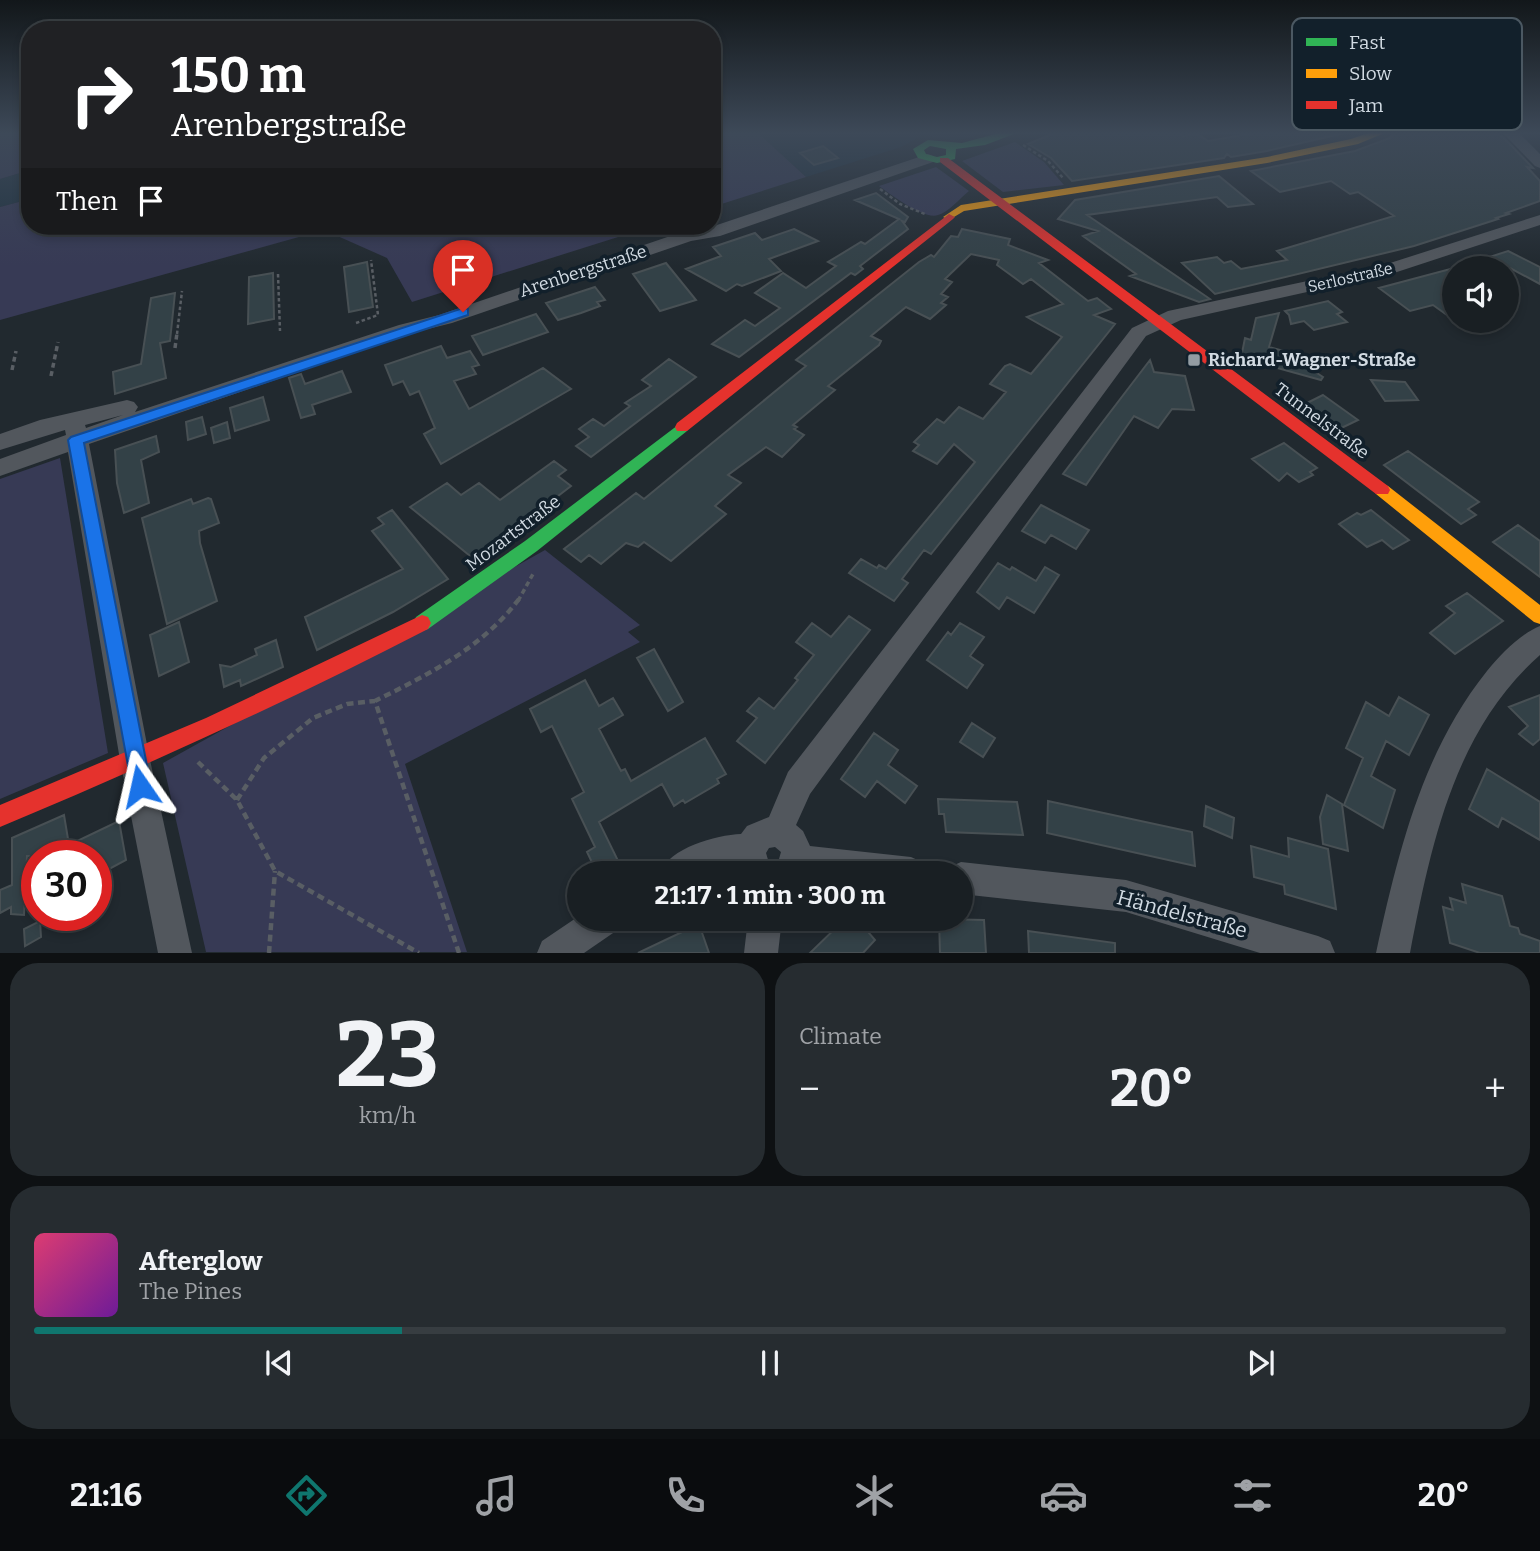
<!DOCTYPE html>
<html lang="en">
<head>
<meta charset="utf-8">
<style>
  body { margin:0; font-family:Bitter,serif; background:#262c30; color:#f1f3f6; height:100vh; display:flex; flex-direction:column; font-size:26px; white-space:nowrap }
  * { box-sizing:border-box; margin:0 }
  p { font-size:23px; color:#9fa2a6 }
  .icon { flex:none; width:38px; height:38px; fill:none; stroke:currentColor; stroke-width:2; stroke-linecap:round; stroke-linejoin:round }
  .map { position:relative; height:953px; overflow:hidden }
  .drawer { display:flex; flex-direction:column; gap:10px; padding:10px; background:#0e1113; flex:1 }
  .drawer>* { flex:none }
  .hud { position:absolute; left:21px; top:21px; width:700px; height:214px; border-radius:28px; box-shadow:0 4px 10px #0003,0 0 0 2px #373d41; background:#202124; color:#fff; overflow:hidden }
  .buttons { position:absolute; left:1442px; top:256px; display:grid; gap:14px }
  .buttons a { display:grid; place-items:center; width:77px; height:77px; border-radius:50%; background:#191f23; box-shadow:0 4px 10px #0003,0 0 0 2px #373d41; font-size:35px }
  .speed { position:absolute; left:21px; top:840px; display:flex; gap:14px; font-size:35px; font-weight:700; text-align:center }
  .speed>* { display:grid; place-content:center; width:91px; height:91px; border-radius:50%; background:#191f23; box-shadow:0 4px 10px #0003,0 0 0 2px #373d41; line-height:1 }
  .speed .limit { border:10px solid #d22; background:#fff; color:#111 }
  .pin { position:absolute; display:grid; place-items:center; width:60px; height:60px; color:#fff; margin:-72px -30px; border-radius:50% 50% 50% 0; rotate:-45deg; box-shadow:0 0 7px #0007 }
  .pin .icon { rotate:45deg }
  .me { position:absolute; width:77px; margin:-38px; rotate:349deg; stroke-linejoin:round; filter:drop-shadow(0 0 5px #0008) }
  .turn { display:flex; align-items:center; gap:24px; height:147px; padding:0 35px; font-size:32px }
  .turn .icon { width:91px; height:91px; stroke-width:2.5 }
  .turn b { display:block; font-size:49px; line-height:60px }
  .then { display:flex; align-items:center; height:66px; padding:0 35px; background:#0003; gap:14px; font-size:26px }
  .big { font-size:52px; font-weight:700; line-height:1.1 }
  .drawer .tile { flex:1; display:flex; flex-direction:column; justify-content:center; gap:10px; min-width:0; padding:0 24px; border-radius:28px; background:#262c30 }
  .drawer .dial { align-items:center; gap:0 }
  .dial b { font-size:91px; line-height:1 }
  .song { display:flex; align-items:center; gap:21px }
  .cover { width:84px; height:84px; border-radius:10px; background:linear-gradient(135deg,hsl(340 70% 55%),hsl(280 70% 35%)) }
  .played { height:7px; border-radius:4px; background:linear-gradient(90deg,#0f766e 25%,#373d41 25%) }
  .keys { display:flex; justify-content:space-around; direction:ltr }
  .heat { display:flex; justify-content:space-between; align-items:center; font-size:38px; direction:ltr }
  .drawer .tiles { flex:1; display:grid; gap:10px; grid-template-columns:1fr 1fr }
  .tile:last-child { grid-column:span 2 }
  .trip { position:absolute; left:567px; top:861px; width:406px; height:70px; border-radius:35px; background:#191f23; box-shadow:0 4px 10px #0003,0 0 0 2px #373d41; font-weight:700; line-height:70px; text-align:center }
  .tab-bar { display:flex; height:112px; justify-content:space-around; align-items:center; background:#0a0c0e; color:#9fa2a6 }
  .tab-bar .icon { width:49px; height:49px }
  .tab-bar .current { color:#0f766e }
  .tab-bar b { font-size:32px; color:#f1f3f6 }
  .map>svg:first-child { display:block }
  .built { fill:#1f3240 }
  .green { fill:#373a55 }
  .building { fill:#334147; stroke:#485054; stroke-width:2 }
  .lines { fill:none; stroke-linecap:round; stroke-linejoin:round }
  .path-far2 { stroke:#595e64; stroke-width:2.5; stroke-dasharray:3.5 2.5; stroke-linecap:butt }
  .path-far1 { stroke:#595e64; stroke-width:3.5; stroke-dasharray:5 3.5; stroke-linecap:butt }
  .path { stroke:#595e64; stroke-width:4.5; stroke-dasharray:7 4.5; stroke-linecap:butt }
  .street { fill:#52575d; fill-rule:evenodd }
  .fast { fill:#30b455; fill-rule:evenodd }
  .slow { fill:#ff9f0a; fill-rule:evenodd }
  .jam { fill:#e5322d; fill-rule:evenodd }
  .route { fill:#1a73e8; stroke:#114b97; stroke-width:2 }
  .poi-dot { fill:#939ca3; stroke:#12202b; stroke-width:2.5 }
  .labels { text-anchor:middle; stroke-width:7; stroke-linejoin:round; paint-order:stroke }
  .far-street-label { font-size:16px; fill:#d1dae2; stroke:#12202b }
  .street-label { font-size:18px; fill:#d1dae2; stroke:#12202b }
  .poi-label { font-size:18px; font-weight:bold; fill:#d1dae2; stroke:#12202b; text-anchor:start }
  .near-street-label { font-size:21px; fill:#d1dae2; stroke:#12202b }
  .key { fill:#12202b; stroke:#4b5862; stroke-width:2 }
  .key-label { font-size:19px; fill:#d1dae2 }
</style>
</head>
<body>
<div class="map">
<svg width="1540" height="953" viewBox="0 0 1540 953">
  <rect width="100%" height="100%" fill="#21292f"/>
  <!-- built -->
  <path class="built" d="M757,132h229l-22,7 -12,1 -29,-5 -22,12 -95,30z
    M30,170v29l-30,8v-28z"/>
  <!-- green -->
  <path class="green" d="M0,132h30v38l-30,9z
    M712,132h45l49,45 -94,30z
    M1015,142l29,20 20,23 -61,7 -41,-31z
    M936,167l33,24c-9,7 -20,21 -31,24 -14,5 -48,-21 -59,-29z
    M30,199v27h623l-241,76 -25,-44 -63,-28 -324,90v-113z
    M60,458l48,295 -108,46v-320z
    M545,550l95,75 -12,7 12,10 -235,122 62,188h-261l-43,-189z"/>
  <!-- building -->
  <path class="building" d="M1057,132h120l7,4 12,-3 12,8 52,-9h89l-82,19 -36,6 -4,-3 -3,4 -152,23 -21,-23 -23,-14z
    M1394,132h93l15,4 31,32 -6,-1 13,14v20l-34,12 3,1 -13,4 2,1 -84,27 -199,48 -33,-31 35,-6 7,6 7,-2 10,8 46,-9 -10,-9 117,-35 -36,-24 -8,2 -19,-13 -51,11 -29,-21 104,-20 35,-13z
    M823,146l15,12 -24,7 -14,-12z
    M1219,176l34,28 -25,3 -11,-10 -130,18 123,84 -11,3 -69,-26 6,-2 -53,-38 15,-5 -40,-12 17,-19z
    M876,193l32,24 -3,5 -3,-1 6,8 -48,37 3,3 -8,6 -4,-2 -112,84 -27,-13 33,-24 10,6 25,-18 -25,-15 28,-20 23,15 30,-22 -8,-4 33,-20 4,2 34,-25 -44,-19z
    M794,229l24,12 -49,18 12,12 -39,15 -5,-2 -11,7 -40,-22 35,-13 -8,-9 42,-14 7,7z
    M962,229l48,10 -2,6 40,15 -9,3 49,38 9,-3 14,11 -17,6 21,9 -184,230 -7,-4 -22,29 6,4 -14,18 -45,-28 12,-14 16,9 2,-3 7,4 89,-107 -21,-18 -17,20 -24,-13 6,-6 -5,-3 23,-23 7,4 15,-16 24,12 23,-27 -16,-8 15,-18 5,-2 21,10 31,-37 -35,-20 36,-13 -32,-25 -8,5 -26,-19 2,-5 -28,-6 -26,25 7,3 -11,12 7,3 -7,6 5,2 -16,14 -24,-12 -35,29 10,5 -2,4 -51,41 7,4 -42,35 4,2 -3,2 10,6 -22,22 -16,-10 -38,28 13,8 -26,23 11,8 -55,47 -27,-19 -6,5 -12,-4 -25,21 -12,-9 -8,7 -17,-13 72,-56 8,6 162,-133 -10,-6 123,-98 12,-7 3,2 17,-21 7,1z
    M1508,251l32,16v17l-30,-16h-44l-1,-3z
    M367,262l6,45 -24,5 -5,-45z
    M666,263l30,37 -36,11 -27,-37z
    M1454,268v52l-21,-15 -23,6 -31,-23z
    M273,273l1,46 -26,5 1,-47z
    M595,287l10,13 -8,2 3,4 -19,7 -23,7 -12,-17z
    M175,293l-5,48 -10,2 6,35 -51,16 -2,-22 28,-8 10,-66z
    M1328,301l14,11 -5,2 10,8 -33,8 -10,-9 -13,3 -2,-9 -4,-4z
    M1279,313l-10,34 26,7v5l28,18 -2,3 -80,-22 4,-20 6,2 5,-22z
    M536,314l12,18 -65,23 -11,-19z
    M441,346l6,12 23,-7 9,14 -7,2 4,7 -22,7 15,28 74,-41 28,21 -130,75 -17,-30 11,-6 -16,-37 -9,4 -7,-14 -10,4 -8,-20z
    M669,359l27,18 -105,80 -15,-11 13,-9 -10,-8 14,-10 11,7 26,-20 -5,-3 26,-17 -9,-6z
    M1150,360l4,12 31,4 9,34 -22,-1 -14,19 -24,-12 -48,69 -23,-11z
    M342,371l9,21 -39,13 3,9 -14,4 -12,-40 12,-4 4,10z
    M1371,380l34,2 13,18 -33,1z
    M1323,395l35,25 -25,12 -34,-25z
    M263,397l6,23 -34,11 -5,-23z
    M202,417l4,17 -18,6 -2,-18z
    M227,422l3,16 -16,5 -3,-15z
    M156,436l3,16 -18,8 8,43 -25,10 -7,-30 -2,-33z
    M1284,443l33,25 -7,4 3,3 -14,7 -12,-9 -8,8 -27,-22z
    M1408,451l71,51 -11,7 8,6 -15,9 -77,-59z
    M554,461l12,9 -8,6 13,10 -96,74 -65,-53 37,-24 14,12 18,-12 21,17z
    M208,498l3,1 8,24 -20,8 1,12 17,58 -50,23 -25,-106 49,-19 2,5z
    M1041,505l48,25 -13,19 -25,-14 -6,8 -23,-12z
    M392,510l56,69 -55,33 -76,38 -12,-33 98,-48 -31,-38 12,-7 -6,-6z
    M1371,510l38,30 -16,9 -11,-9 -15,7 -28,-23 18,-11 4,2z
    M1518,525l22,16v36l-47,-35z
    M998,563l12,7 2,-3 24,14 9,-14 14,8 -25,38 -27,-16 -8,12 -22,-17z
    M1467,593l36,28 -48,33 -25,-21 25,-20 -9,-7z
    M849,616l21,14 -105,133 -28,-22 20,-23 -10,-7 12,-13 15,11 24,-29 -3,-2 19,-23 -18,-13 16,-19 19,14z
    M179,622l10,40 -30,14 -9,-41z
    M960,623l24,14 -14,19 13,9 -16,23 -40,-28 21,-28 3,3z
    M276,640l7,27 -42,19 -1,-6 -16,7 -4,-22 11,2 26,-12 -2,-6z
    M654,649l29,53 -15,9 -31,-53z
    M585,680l14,26 14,-8 10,17 -24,14 22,42 4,-2 6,12 74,-43 21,36 -9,5 2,4 -34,20 -2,-3 -9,6 -12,-22 -63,38 25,51h-27l-10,-21 8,-5 -23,-48 12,-7 -32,-66 -11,6 -11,-23z
    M1540,695v44l-7,6 -14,-11 9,-8 -19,-19z
    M1399,697l30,18 -20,40 -23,-14 -15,35 24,14 -12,38 -39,-23 19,-47 -17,-10 20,-46 23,14z
    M972,723l23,15 -12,19 -23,-15z
    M874,733l24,17 -10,15 29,21 -12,17 -28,-22 -12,16 -24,-18z
    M1487,769l53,33v38l-38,-22 -4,9 -29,-18z
    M1327,795l15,9 6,47 -25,-7 -3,-27z
    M938,799l79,3 6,33 -77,-3 -2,-18h-5z
    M1048,801l144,31 3,34 -148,-33z
    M1206,806l28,12 -2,20 -28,-12z
    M64,815l5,30 50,-24 7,39 -30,16v-20h-69l-3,59 -13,-1v-7l-11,6v-23l12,-5v-47z
    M1288,838l40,11 8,60 -51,-15 -1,-9 -30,-8 -3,-31 38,11z
    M1462,884l40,12 8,30 8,2 2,6 20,7v12h-60l-30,-10 -7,-36 10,3 -3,-12 16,5z
    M845,919h12l18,21 -12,13h-53z
    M939,919l45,1 2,33h-46z
    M40,921l1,16 -16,9 -1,-17z
    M699,924l10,29h-71z
    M1028,931l87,12v10h-86z"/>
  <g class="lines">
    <!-- path-far2 -->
    <path class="path-far2" d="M1023,145l25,16 15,17
      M880,189l20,15 25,10
      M278,274l2,57
      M356,323l22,-8 -7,-55
      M177,334l5,-43"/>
    <!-- path-far1 -->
    <path class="path-far1" d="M175,348l2,-15
      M12,370l4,-19
      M51,376l7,-34
      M518,601l15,-27"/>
    <!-- path -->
    <path class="path" d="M198,762l39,38 38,71 144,82
      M237,800l27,-42 49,-40 34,-14 28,-3
      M269,953l6,-82
      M459,953l-84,-252c54,-27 107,-53 144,-102"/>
    <!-- street -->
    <path class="street" d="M1502,132h16l22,22v14l-5,-2z
      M928,154l5,2 3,3 -3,3 -213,74 -29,5 -239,82 -40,10 -323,111 61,316 42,193h-34l-38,-193 -52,-308 -68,24v-17l66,-24 -1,-5 -65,20v-16l40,-14 87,-20 7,2 4,5 -3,5 264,-87 40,-10 243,-83 29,-5zM123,415l-37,13 -1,-3z
      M1540,215v10l-143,47 -216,48 -35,16 -336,458 -14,31 7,6 7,15 101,11 11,5 5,11h-152l6,-21 -6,-5 -6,1 -3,5 6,20h-33l-3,-7 -28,7h-48c9,-25 56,-38 81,-39l6,-8 22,-9 19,-45 344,-444 36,-17 219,-47z
      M1540,626v29c-86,76 -109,190 -130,298h-34c22,-100 46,-201 111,-282 14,-17 33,-37 53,-45z
      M961,862l165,18 192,56 12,5 5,12h-75l-134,-41 -165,-18v-21h-14l3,-6z
      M579,916v3h42l-5,12 -32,22h-47l5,-12z
      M748,919h34l-4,34h-34z"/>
    <!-- fast -->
    <path class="fast" d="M1003,132h16l-34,13 -29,4 -1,10 -18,4 -19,-5 -5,-9 15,-9 34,3zM930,146l16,3v6l-9,2 -11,-3 -2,-4z
      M682,422l7,5 -2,4 -150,120 -109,78 -6,2 -6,-2 -3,-6 3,-6 109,-76z"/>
    <!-- slow -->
    <path class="slow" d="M1371,132h16l-29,12 -91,19 -303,48 -15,9 -6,-3 18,-12 306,-48 84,-18z
      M1382,484l6,2 152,119v19l-6,-2 -158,-128 -2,-4 2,-4z"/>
    <!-- jam -->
    <path class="jam" d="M940,158h8l440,328 2,4 -2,4h-12l-436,-332z
      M949,214l6,3 -2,2 -266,212h-10l-2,-4 2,-4z
      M422,615l6,2 3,6 -3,6c-139,72 -282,137 -428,198v-22l206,-87z"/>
  </g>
  <!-- sky -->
  <linearGradient id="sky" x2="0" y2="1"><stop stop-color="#12171a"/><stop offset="0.5" stop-color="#3d4958"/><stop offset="1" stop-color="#3d4958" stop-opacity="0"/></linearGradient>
  <rect width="1540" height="266" fill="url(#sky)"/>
  <!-- route -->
  <path class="route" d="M463,308l5,1v6l-384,128 67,343 -3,7 -8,3 -7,-3 -65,-353 3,-3z"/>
  <!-- markers -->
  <rect class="poi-dot" x="1187" y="353" width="14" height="14" rx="3.5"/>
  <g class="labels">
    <!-- far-street labels -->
    <g class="far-street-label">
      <text transform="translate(1350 277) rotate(-13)" y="6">Serlostraße</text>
    </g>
    <!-- street labels -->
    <g class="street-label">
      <text transform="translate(583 271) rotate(-18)" y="6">Arenbergstraße</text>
      <text transform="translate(1322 421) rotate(37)" y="6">Tunnelstraße</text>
      <text transform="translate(513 533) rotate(-37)" y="6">Mozartstraße</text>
    </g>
    <!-- poi labels -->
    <g class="poi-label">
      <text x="1208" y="366">Richard-Wagner-Straße</text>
    </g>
    <!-- near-street labels -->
    <g class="near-street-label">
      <text transform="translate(1182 914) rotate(15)" y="7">Händelstraße</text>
    </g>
  </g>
  <!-- legend -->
  <rect x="1292" y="18" width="230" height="112" rx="10" class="key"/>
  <rect x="1306" y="38" width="31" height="8" fill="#30b455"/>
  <rect x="1306" y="69" width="31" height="9" fill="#ff9f0a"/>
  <rect x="1306" y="101" width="31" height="8" fill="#e5322d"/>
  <g class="key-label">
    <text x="1349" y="49">Fast</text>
    <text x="1349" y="80">Slow</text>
    <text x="1349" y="112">Jam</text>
  </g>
</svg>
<div class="buttons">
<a><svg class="icon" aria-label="sound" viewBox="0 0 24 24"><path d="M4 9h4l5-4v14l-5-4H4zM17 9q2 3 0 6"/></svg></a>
</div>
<div class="speed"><div class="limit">30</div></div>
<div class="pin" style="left:463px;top:312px;background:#d93025"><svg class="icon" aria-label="arrive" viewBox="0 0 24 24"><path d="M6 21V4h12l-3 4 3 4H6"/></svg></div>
<svg class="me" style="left:140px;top:786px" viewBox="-20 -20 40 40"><path d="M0-17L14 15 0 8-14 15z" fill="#1a73e8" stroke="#fff" stroke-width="4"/></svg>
<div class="trip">21:17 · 1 min · 300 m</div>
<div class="hud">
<div class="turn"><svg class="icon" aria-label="right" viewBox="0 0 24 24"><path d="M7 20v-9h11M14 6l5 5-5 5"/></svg><div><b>150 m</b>Arenbergstraße</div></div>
<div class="then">Then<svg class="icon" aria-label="arrive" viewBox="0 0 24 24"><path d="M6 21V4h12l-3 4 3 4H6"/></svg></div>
</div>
</div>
<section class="drawer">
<div class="tiles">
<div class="tile dial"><b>23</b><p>km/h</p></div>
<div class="tile"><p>Climate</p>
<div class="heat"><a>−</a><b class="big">20°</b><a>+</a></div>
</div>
<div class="tile">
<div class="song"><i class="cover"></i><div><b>Afterglow</b><p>The Pines</p></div></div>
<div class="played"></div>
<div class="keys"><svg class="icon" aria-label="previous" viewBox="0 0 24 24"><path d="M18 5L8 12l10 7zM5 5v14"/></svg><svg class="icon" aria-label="pause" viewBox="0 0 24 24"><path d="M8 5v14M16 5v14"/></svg><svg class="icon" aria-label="next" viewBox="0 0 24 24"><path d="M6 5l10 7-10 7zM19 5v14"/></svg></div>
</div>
</div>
</section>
<nav class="tab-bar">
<b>21:16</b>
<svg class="icon current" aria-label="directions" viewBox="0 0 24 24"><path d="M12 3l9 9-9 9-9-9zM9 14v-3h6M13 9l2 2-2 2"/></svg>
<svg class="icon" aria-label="music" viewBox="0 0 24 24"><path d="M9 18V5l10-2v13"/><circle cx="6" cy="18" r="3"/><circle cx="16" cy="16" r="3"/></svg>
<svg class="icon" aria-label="phone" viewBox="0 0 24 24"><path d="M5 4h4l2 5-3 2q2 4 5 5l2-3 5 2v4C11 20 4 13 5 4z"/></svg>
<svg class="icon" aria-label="climate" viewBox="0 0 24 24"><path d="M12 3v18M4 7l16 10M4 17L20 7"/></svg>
<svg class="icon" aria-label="car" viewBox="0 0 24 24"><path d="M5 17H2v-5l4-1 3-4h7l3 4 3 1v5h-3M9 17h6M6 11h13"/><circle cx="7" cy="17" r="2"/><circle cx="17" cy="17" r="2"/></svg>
<svg class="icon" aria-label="filters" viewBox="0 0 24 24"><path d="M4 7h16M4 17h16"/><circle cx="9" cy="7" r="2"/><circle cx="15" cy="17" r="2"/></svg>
<b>20°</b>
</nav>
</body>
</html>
